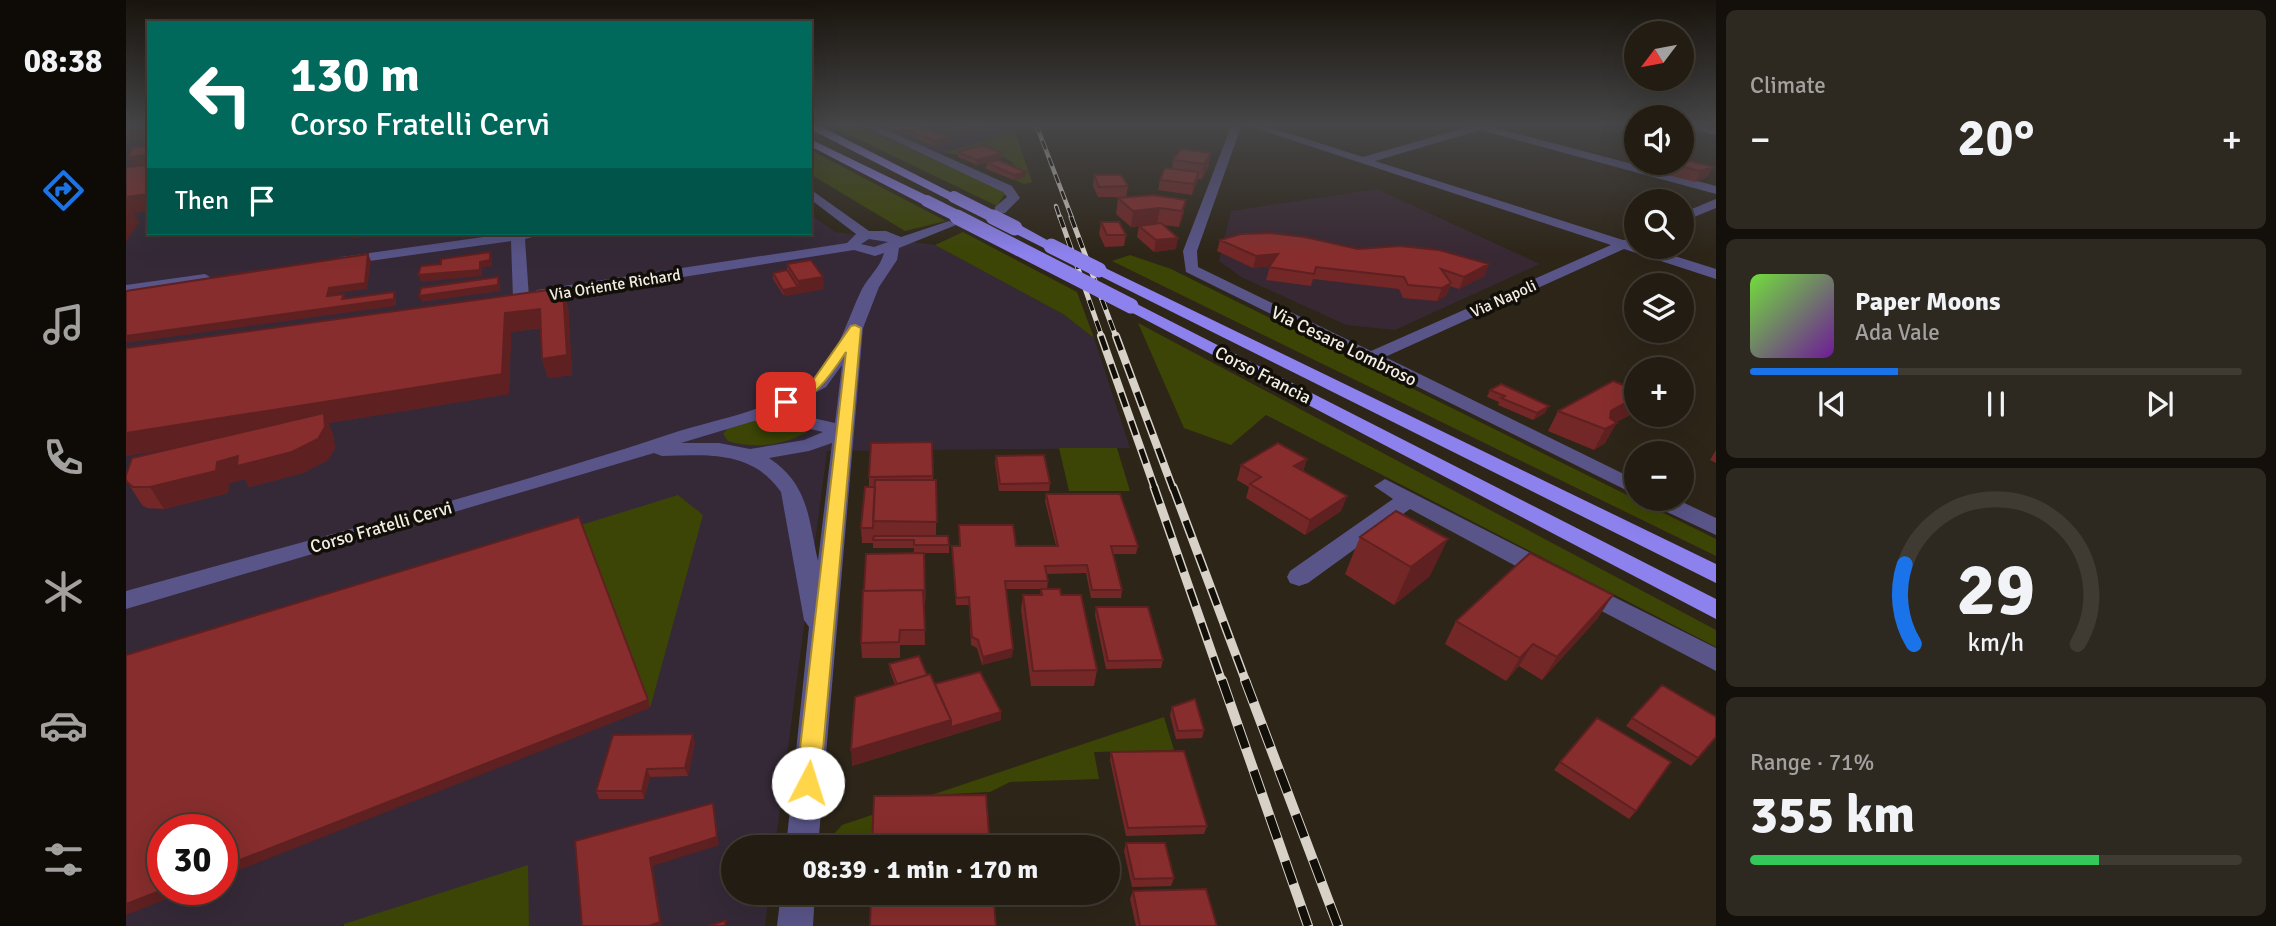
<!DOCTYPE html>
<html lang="en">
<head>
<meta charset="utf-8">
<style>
  body { margin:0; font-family:Signika,sans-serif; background:#2e2920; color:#f1f3f6; height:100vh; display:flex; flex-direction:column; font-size:26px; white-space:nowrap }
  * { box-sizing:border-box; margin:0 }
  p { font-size:23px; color:#a2a19f }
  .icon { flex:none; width:38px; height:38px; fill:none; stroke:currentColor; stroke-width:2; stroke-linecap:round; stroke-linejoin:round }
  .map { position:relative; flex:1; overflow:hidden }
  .side { display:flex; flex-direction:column; gap:10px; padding:10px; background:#130f0a; width:560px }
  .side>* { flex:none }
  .guide { position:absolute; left:21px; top:21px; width:665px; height:214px; border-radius:0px; box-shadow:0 7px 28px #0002,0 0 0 2px #3f3a32; background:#00695c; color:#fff; overflow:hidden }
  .needle { width:46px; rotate:238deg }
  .controls { position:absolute; left:1498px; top:21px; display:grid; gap:14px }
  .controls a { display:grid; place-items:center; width:70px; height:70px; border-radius:50%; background:#221c12; box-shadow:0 7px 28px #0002,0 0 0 2px #3f3a32; font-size:35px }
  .speed { position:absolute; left:21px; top:814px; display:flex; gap:14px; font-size:35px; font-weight:700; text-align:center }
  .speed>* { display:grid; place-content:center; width:91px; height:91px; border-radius:50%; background:#221c12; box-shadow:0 7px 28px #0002,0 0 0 2px #3f3a32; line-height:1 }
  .speed .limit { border:10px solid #d22; background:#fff; color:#111 }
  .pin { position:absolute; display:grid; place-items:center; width:60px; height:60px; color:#fff; margin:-30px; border-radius:14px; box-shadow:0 4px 10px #0006 }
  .me { position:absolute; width:77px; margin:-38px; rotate:5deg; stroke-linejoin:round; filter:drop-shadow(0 0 5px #0008) }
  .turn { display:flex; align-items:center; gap:24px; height:147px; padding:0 28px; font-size:32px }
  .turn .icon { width:91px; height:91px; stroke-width:2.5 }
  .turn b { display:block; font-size:49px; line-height:60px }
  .then { display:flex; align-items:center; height:66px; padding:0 28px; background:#0003; gap:14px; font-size:26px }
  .big { font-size:52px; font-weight:700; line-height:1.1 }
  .side .tile { flex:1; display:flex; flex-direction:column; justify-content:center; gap:10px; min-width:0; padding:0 24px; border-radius:10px; background:#2e2920 }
  .side .dial { align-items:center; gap:0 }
  .dial svg { height:182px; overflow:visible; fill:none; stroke:#3f3a32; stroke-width:7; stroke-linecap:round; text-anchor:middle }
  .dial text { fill:#f1f3f6; stroke:none }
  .song { display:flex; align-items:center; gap:21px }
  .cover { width:84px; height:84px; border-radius:10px; background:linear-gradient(135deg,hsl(100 70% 55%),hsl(280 70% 35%)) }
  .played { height:7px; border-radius:4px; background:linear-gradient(90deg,#1a73e8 30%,#3f3a32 30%) }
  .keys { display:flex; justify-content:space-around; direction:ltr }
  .heat { display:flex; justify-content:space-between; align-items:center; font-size:38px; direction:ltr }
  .charge { height:10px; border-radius:5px; background:linear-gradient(90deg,#34c759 71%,#3f3a32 0) }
  .trip { position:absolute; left:595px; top:835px; width:399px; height:70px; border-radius:35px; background:#221c12; box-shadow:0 7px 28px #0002,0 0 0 2px #3f3a32; font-weight:700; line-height:70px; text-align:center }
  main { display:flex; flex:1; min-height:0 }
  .tabs { display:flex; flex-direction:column; width:126px; justify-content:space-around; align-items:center; background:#0e0b07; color:#a2a19f }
  .tabs .icon { width:49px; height:49px }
  .tabs .on { color:#1a73e8 }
  .tabs b { font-size:32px; color:#f1f3f6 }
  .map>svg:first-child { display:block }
  .industrial { fill:#352937; fill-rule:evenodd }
  .education { fill:#382833 }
  .green { fill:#3c4505 }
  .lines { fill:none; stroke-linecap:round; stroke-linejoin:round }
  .street { fill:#595589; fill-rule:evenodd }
  .primary { fill:#8c81ed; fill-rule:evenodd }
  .rail-far4-casing { stroke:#d7d1c8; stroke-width:4.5 }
  .rail-far3-casing { stroke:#d7d1c8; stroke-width:5 }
  .rail-far2-casing { stroke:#d7d1c8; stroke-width:8 }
  .rail-far1-casing { stroke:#d7d1c8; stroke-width:9 }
  .rail-casing { stroke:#d7d1c8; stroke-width:10 }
  .rail-far4 { stroke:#120f09; stroke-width:2.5; stroke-dasharray:9; stroke-linecap:butt }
  .rail-far3 { stroke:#120f09; stroke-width:3.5; stroke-dasharray:11; stroke-linecap:butt }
  .rail-far2 { stroke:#120f09; stroke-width:5; stroke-dasharray:15; stroke-linecap:butt }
  .rail-far1 { stroke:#120f09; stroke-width:6; stroke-dasharray:18; stroke-linecap:butt }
  .rail { stroke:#120f09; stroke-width:8; stroke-dasharray:24; stroke-linecap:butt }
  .primary-bridge-far1 { stroke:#8c81ed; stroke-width:12 }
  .primary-bridge { stroke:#8c81ed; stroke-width:15 }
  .wall { fill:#742727 }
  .shaded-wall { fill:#5e2020 }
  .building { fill:#872d2d; stroke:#5e2020; stroke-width:2 }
  .route { fill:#ffd54a; stroke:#a68a30; stroke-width:2 }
  .labels { text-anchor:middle; stroke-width:7; stroke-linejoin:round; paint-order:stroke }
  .far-street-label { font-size:16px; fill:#f3eee5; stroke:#120f09 }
  .street-label { font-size:18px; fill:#f3eee5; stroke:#120f09 }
</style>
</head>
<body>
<main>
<nav class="tabs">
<b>08:38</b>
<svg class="icon on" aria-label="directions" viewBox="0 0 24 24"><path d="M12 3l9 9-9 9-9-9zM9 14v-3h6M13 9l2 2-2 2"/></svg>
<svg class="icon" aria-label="music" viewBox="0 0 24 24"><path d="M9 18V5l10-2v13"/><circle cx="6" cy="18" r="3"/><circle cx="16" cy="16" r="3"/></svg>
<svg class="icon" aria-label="phone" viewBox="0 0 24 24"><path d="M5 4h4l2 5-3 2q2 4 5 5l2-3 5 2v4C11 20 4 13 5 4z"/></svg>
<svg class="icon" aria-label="climate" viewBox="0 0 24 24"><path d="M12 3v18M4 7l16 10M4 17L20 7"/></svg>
<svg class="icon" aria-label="car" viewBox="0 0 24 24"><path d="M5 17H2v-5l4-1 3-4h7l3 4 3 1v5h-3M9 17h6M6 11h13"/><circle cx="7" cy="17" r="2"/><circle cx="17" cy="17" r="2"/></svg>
<svg class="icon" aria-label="filters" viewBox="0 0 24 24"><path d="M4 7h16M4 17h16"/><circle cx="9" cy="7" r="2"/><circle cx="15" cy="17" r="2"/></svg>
</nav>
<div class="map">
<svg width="1590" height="926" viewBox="0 0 1590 926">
  <rect width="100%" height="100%" fill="#2d2518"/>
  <!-- industrial -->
  <path class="industrial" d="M0,124h23v109h661v-19l25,18 100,13 128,69 31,24 36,110 -303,3 -52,396h-42v45l36,1 -4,33h-323l1,-33 -104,33h-213zM37,830h59v59h-59z
    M728,124h159l4,8 -13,7 -74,19z"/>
  <!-- education -->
  <path class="education" d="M1251,189l163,75 -145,66 -49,-5 -105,-48 -22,-16 12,-50z"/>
  <!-- green -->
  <path class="green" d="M701,124h27l152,68 -9,14z
    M888,128l18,54 -8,2 -10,-4 11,-3c-9,-12 -25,-27 -41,-27 -16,0 -22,8 -38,2l51,-14z
    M684,150l136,71 -41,10 -95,-57z
    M837,232l114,60 17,46 -31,-24 -128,-69z
    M1004,255l41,14 545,270v17l-604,-295z
    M1012,323l578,307v17l-450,-232 -35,30 -47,-17z
    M627,421l25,1 29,10c-24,14 -53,17 -79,9l-5,-7 4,-5z
    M933,448h58l13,43h-61z
    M552,495l25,20 -53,193 -69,-183z
    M1038,717l10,33 -80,2 5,27 -89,3 -20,10 -59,3 -1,45 -54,7h-43l1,-13 8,-9z
    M402,865l1,61h-185v-2z"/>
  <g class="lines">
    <!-- street -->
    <path class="street" d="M733,124h14l139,62 8,12 -15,15h-10v-6l12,-10 -4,-5z
      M1106,124h10l-45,127 1,16 173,84 240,-106 -368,-121h16l104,33 115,-33h17l-3,3 224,59v8l-236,-64 -105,31 248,79 11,-1 2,8h10l70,22v10l-92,-30 -239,108 251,123v15l-450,-223 -3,-21z
      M1556,124l34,5v6l-34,-8z
      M684,189l59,42h17l15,6 48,-16 7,4 -57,23 -2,12 -18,27 -16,41 -45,519h-32l23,-220 -5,-7 -23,-128c-29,-42 -74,-37 -119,-36l-8,-3 -528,156v-18c180,-51 363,-97 541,-156 46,-16 104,-23 143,-54 28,-22 37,-62 52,-92 7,-13 18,-21 22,-36l-9,3 -21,-6 -317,50 -8,-5 8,-5 310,-47 9,-9 -46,-35zM743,239l19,3 -14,5 -13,-3zM716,365l-7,58 -53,-12 44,-24zM628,421l26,1 43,10 -19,8 -54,9 -31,-6h-38zM706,443l-14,118c-10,-44 -9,-76 -49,-103l40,-7z
      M1590,199v9l-34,14v-9z
      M386,233h35l-22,6 4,59 -8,5 -8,-5 -2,-57 -170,24 -7,-4 7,-4z
      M79,274l8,5 -3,3 -84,13v-10z
      M1259,479l171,87 3,6 -3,6 -9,3 -9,-3 -128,-69 -102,74 -9,3 -9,-3 -3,-6 3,-6 103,-72 -19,-13z
      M1521,499h29l40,19v17l-66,-31z
      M1456,581l134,67v23l-143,-75 -3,-6 3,-6z
      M655,892h34l-2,34h-36z"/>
    <!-- primary -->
    <path class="primary" d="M684,124h6l144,73 -11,3 -139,-71z
      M684,139l122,59 1,3 -11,3 -112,-58z
      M884,225h10l38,21 -12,3 -36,-18z
      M973,265l617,299v19l-622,-310v-6z
      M1005,301l585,298v20l-591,-310v-6z"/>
    <!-- rail-far4 casing -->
    <g class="rail-far4-casing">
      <path id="rail-far4" d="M910,124l36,94
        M930,206l4,12"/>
    </g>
    <!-- rail-far3 casing -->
    <g class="rail-far3-casing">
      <path id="rail-far3" d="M934,217l42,120
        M945,217l45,120"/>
    </g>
    <!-- rail-far2 casing -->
    <g class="rail-far2-casing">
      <path id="rail-far2" d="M975,336l54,153
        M990,336l57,153"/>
    </g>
    <!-- rail-far1 casing -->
    <g class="rail-far1-casing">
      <path id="rail-far1" d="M1028,487l68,195
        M1047,487l73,195"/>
    </g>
    <!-- rail casing -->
    <g class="rail-casing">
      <path id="rail" d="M1096,680l86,246
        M1119,680l93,246"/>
    </g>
    <!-- rail-far4 -->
    <use href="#rail-far4" class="rail-far4"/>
    <!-- rail-far3 -->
    <use href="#rail-far3" class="rail-far3"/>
    <!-- rail-far2 -->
    <use href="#rail-far2" class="rail-far2"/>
    <!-- rail-far1 -->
    <use href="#rail-far1" class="rail-far1"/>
    <!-- rail -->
    <use href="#rail" class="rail"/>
    <!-- primary-bridge-far1 -->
    <path class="primary-bridge-far1" d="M828,197l42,21
      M801,201l34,17"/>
    <!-- primary-bridge -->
    <path class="primary-bridge" d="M831,217l174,89
      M867,217l22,11
      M925,246l48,24"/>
  </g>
  <!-- wall -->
  <path class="wall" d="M756,124h36h-2l33,19 -15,3z
    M819,124h31l4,7 -12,2z
    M832,152l44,1v5l-25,7 -19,-8z
    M1085,153l-3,15 -6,11h-4l-6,16 -34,-5 2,-10 12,-11 1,-9z
    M861,163l38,14 -11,3 -28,-11z
    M1527,163h29l31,4 -6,10 -12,5 -46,-12z
    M968,175l34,11 -2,11h-28l-5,-11z
    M992,198l68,2 -3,16 -4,11 -16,-2 13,24 -22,3 -17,-15 2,-11 -8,1 -15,-13z
    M975,222l25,13 -2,11 -19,1 -6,-13z
    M1094,240l138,9 131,15 -5,12 -25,13 -9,-3 -4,10 -9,5 -34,-3 -4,-9 -86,-10 -2,7 -45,-6 4,-14 -17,2 -36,-17z
    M661,264l37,25 -40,7 -11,-17v-6l14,-3z
    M442,306l4,69 -24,3 -6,-19 -1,-31 -30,4 -2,62 -181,29 5,11 2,14 -7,12 -25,13 -54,14 -4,-8 -16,4 -1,10 -64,16 -17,-1 -5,-3 -16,-25 53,-33 -53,9v-108z
    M1364,390l55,23 -12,7 -35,-15 1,-3 -12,-5z
    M1510,390v16l-4,8 -16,8 -11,21 -11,7 -46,-19 10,-20z
    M806,442l1,38h3v56l13,9v8h-35v-5h-41v-5h-11l-1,-15 8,-41v-10z
    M1590,450v13l-6,-3z
    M870,456l54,27 -1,8h-50l-4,-28z
    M1181,459l-4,12 44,25 -6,15 -36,24 -59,-37 3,-11 -12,-7 4,-15z
    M920,494l92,52 -2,8h-23l9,36 -1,8h-30l-5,-25 -40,1 2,7 -1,8h-41l6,68 -30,8 -5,-17 -6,-3 -2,-40h-13l-4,-59h7v-21l57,21h40l-11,-45z
    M1234,537l70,39 -36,29 -49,-31z
    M915,589l20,6 36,75 -3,16h-63l-10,-76 2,-15h17z
    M737,591l62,7v7h-1l1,40h-25v13h-38l-1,-15z
    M970,607l67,53 -2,8 -55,1 -11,-54z
    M1472,618l-56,62 -23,-14 -13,15 -61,-37 11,-23z
    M763,664l38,11 8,9 66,28v8l-149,46 43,-81 -5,-13z
    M1046,707l32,23 -2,8 -26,1 -6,-24z
    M1506,718l84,19 -25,29 -65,-40z
    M569,742l-7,34 -38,1 -6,22h-45l-3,-8z
    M985,752l96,74 -3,8 -78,2 -16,-76z
    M1434,762l76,49 -7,8 -75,-49z
    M1000,843l48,35 -3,8 -39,1 -8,-36z
    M1007,891l84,35h-81l-6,-27z"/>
  <!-- shaded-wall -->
  <path class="shaded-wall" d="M0,124h23v11l-3,4 -20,2z
    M854,126v5l-12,2v-4z
    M823,138v5l-15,3v-5z
    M876,153v5l-25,7v-5z
    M1085,153l-3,15 -6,11 2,-15z
    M23,155v10l-17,2 -5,-10z
    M1587,167l-6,10 -12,5 5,-11z
    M900,172l-1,5 -11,3v-5z
    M1073,172l-2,11 -5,12 2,-11z
    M23,194v17l-15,2 5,9 -13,20v-45z
    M1060,200l-3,16 -4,11 3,-16z
    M1034,208l-3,16 -26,3 2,-16z
    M223,233h43l-41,6z
    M1052,238l-2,11 -22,3 2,-12z
    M364,252l2,7v7l-10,2v8l-61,6 -3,-7 62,-13z
    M242,254l3,7 -4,28 -36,5 -1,8 -3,-6 2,-8z
    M1152,254l-3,11 -22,3 3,-12z
    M1363,264l-5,12 -25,13 5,-12z
    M372,277l2,6v8l-78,11 -3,-6z
    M697,277l1,12 -25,5 -1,-13z
    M1325,283l-5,13 -9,5 5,-13z
    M672,287l1,7 -15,2 -1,-6z
    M437,288l5,18 4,69 -24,3 -6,-19z
    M268,292l2,7v7l-270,37v-7l216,-37 2,-5 3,6z
    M414,309l5,18 -34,5 -2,62 -181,29 5,11 2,14 -7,12 -25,13 -54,14 -4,-8 -16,4 -1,10 -64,16 -14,-22 67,-25 108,-39 -199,33v-23l379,-120z
    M1510,397v9l-4,8 -28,15 7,-18z
    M1423,406l-4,7 -12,7 4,-7z
    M1491,423l-12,20 -11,7 11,-21z
    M1181,459l-5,15 -8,-8z
    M1221,496l-6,15 -36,24 5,-15z
    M1322,539l-18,37 -36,29 17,-38z
    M1487,595l-15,23 -56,62 15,-23z
    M1407,644l-14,22 -13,15 14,-23z
    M887,649l-1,8 -30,8 1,-8z
    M522,700l2,8 -428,169v-10z
    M875,712v8l-50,15v-8z
    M825,720v15l-99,31 -1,-16z
    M567,734l2,8 -7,34 -3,-8z
    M521,769l3,8 -6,22 -2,-8z
    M587,803l6,42 -66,21 9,60h-13l1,-68z
    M39,889h27l-66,26v-11z"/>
  <!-- building -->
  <path class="building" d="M0,124h14l-1,1 -13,1z
    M767,124h23l33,14 -15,3z
    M831,124h19l4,2 -12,3z
    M857,145l19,8 -25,7 -19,-8z
    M23,146v9l-22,2 6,-10z
    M1055,149l30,4 -7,11 -31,-4z
    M1556,159l31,8 -13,4 -34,-8h16z
    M872,160l28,12 -12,3 -27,-12z
    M23,165v29l-23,3v-30z
    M1039,168l34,4 -5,12 -34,-4z
    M968,175h27l7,11 -29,1z
    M1027,195l33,5 -4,11 -22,-3 -27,3 -15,-13z
    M975,222h18l7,13h-19z
    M1035,223l17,15 -22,2 -17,-14z
    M1144,233l35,4 53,12 42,-3 39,4 50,14 -25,13 -23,-8 10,14 -9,5 -34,-3 -4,-8 -88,-10 -2,7 -45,-7 9,-13 -22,2 -36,-16 21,-6z
    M364,252v8l-10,2v8l-62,5 3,-9 20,-2v-5z
    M242,254l-3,29 -36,5 -2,8 17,-2 -2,5 52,-7v7l-268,37v-45z
    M685,260l12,17 -25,4 -11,-17z
    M661,270l11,17 -15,3 -10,-17z
    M372,277v8l-79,11 2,-8z
    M437,288l4,67 -25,4 -2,-50 -35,4 -3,61 -376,59v-85z
    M1487,381l23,9v7l-25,14 -1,7 7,5 -12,6 -47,-18z
    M1375,384l48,22 -12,7 -36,-15 4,-2 -15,-6z
    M198,413l1,14 -7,12 -26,13 -55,14 1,-10 -21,6 -1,9 -66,16h-17l-5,-4 -2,-3v-5l6,-17z
    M806,442l1,34 -64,1 2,-34z
    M1152,443l29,16 -13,7 53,30 -37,24 -60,-36 11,-7 -20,-12z
    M918,455l6,28 -50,1 -4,-28z
    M749,480h61l1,42 -64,-1z
    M739,487h10l-2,41h-12z
    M920,494h74l18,52h-27l11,44h-30l-5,-25 -42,1 3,15h-43l8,68 -30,8 -5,-17 -6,-3 -3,-40 -13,1 -4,-52h8l-1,-21h54l3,21h42z
    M1270,511l52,28 -37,28 -51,-30z
    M453,517l69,183 -426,167v-37h-59v59h2l-39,15v-249z
    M748,536h74l1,9h-35v-5h-41z
    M798,553l1,45h-1l-1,-8 -59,1 2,-37z
    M1404,553l83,42 -56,62 -24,-13 -13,14 -64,-37z
    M915,589h19l1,6h20l16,75 -64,1 -10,-76h19z
    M797,590l2,40h-25l-1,12 -38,1 2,-52z
    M970,607h52l15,53 -55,1z
    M793,656l8,19 -30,9 -8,-20z
    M854,672l21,40 -50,15v-7l-16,-36z
    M804,674l21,46 -100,30 4,-53z
    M1536,685l54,32v20l-18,21 -66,-40z
    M1069,699l9,31 -26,1 -6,-24z
    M1471,718l74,44 -35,49 -76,-49z
    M567,734l-8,34 -38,1 -5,22h-46l17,-56z
    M1058,751l23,75 -79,2 -17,-76z
    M860,795l4,52h-118l2,-51z
    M587,803l4,34 -67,21 10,64 -11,4h-67l-7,-85z
    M1000,843h39l9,35 -40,1z
    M1080,889l11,37h-77l-7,-35z
    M745,892h122l3,34h-126z
    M600,920l-1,6h-16z"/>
  <!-- sky -->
  <linearGradient id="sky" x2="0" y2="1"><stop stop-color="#19140d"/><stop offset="0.49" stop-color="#464648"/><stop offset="1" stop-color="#464648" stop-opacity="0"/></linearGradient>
  <rect width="1590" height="254" fill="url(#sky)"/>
  <!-- route -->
  <path class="route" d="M729,325l6,3 -41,455 -4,8 -8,3 -8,-3 -4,-8 50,-431c-13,20 -38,58 -66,53l-2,-3 36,-23 37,-53z"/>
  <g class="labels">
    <!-- far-street labels -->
    <g class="far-street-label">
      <text transform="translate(489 284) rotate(-9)" y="6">Via Oriente Richard</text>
      <text transform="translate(1377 298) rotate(-24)" y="6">Via Napoli</text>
    </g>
    <!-- street labels -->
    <g class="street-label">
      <text transform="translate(1218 346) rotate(26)" y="6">Via Cesare Lombroso</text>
      <text transform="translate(1137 375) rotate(27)" y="6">Corso Francia</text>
      <text transform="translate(255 527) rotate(-16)" y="6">Corso Fratelli Cervi</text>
    </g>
  </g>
</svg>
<div class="controls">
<a><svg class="needle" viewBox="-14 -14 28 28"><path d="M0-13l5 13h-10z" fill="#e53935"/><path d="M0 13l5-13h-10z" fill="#a2a19f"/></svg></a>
<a><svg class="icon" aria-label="sound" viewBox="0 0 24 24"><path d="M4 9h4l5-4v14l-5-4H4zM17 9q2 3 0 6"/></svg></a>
<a><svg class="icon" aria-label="search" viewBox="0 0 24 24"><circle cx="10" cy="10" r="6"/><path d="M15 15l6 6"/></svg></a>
<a><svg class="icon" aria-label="layers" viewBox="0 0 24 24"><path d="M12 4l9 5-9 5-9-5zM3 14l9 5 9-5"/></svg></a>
<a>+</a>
<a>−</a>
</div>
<div class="speed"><div class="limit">30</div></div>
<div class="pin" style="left:660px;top:402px;background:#d93025"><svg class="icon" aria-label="arrive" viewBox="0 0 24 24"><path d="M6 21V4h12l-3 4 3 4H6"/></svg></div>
<svg class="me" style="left:682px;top:783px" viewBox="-20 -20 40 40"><circle r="19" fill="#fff"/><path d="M0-13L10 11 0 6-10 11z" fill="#ffd54a"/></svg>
<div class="trip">08:39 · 1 min · 170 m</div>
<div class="guide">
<div class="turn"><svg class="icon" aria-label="left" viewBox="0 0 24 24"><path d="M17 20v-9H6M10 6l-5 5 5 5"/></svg><div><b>130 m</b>Corso Fratelli Cervi</div></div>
<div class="then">Then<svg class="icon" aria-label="arrive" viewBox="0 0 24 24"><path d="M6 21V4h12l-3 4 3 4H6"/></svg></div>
</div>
</div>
<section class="side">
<div class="tile"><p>Climate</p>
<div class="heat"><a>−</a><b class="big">20°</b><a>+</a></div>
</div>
<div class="tile">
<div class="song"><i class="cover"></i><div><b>Paper Moons</b><p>Ada Vale</p></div></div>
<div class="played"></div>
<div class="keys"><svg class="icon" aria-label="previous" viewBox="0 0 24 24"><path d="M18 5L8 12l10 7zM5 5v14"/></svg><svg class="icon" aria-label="pause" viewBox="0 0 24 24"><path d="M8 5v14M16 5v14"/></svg><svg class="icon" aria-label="next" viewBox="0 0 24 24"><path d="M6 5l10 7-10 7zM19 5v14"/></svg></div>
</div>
<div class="tile dial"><svg viewBox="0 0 100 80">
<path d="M14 69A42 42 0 1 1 86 69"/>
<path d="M14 69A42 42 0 0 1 10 34" stroke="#1a73e8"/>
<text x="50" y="56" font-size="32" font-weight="700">29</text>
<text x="50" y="72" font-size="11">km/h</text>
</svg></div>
<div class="tile"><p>Range · 71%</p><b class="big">355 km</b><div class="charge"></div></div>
</section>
</main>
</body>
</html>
